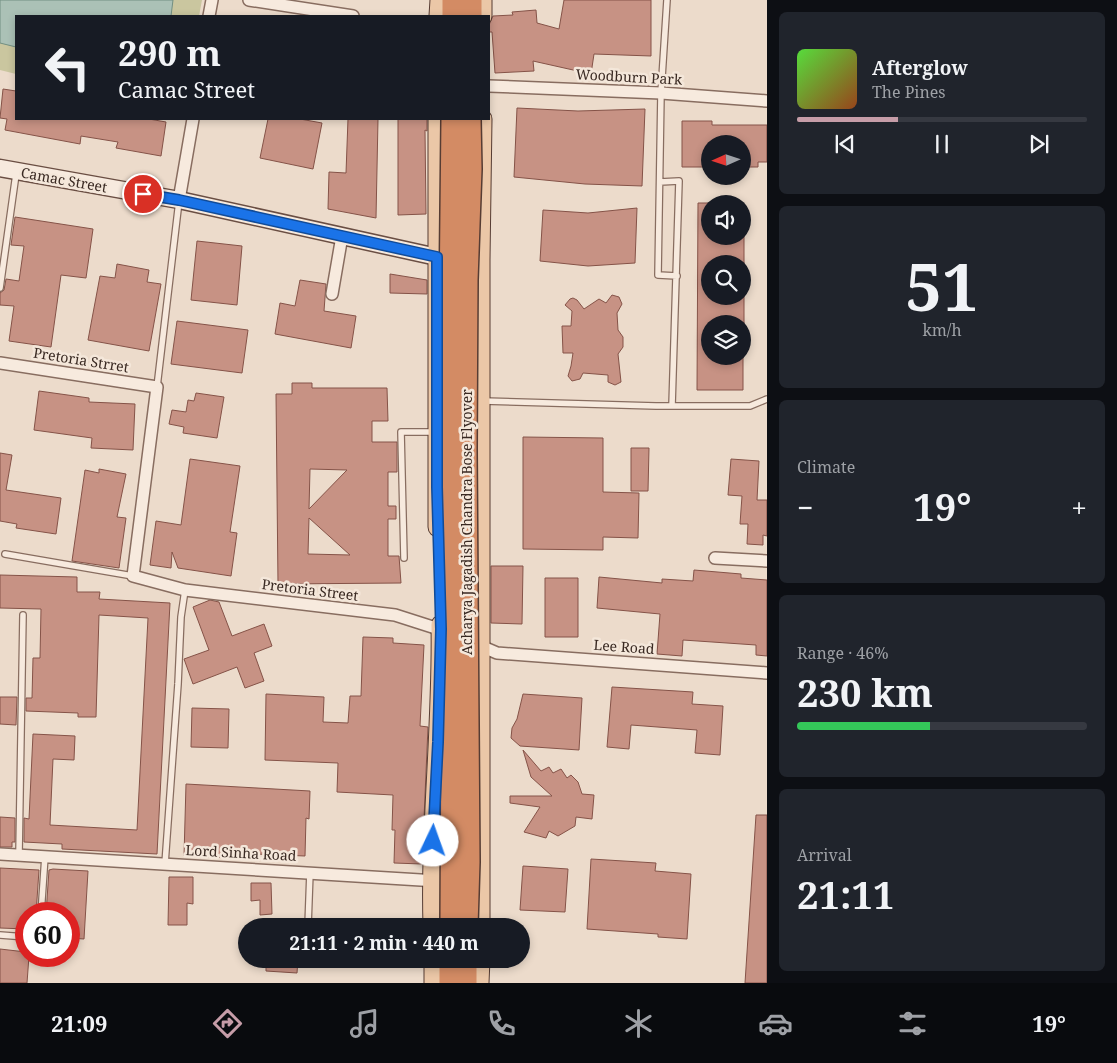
<!DOCTYPE html>
<html lang="en">
<head>
<meta charset="utf-8">
<style>
  body { margin:0; font-family:"Noto Serif",serif; background:#20242c; color:#f1f3f6; height:100vh; display:flex; flex-direction:column; font-size:19px; white-space:nowrap }
  * { box-sizing:border-box; margin:0 }
  p { font-size:16px; color:#9ea1a6 }
  .icon { flex:none; width:28px; height:28px; fill:none; stroke:currentColor; stroke-width:2; stroke-linecap:round; stroke-linejoin:round }
  .map { position:relative; flex:1; overflow:hidden }
  .panel { display:flex; flex-direction:column; gap:12px; padding:12px; background:#0d0f14; width:350px }
  .panel>* { flex:none }
  .top-card { position:absolute; left:15px; top:15px; width:475px; height:105px; border-radius:0px; box-shadow:0 2px 8px #0003; background:#171b24; color:#f1f3f6; overflow:hidden }
  .needle { width:32px; rotate:267deg }
  .fabs { position:absolute; left:701px; top:135px; display:grid; gap:10px }
  .fabs a { display:grid; place-items:center; width:50px; height:50px; border-radius:50%; background:#171b24; box-shadow:0 2px 8px #0003; font-size:25px }
  .speed { position:absolute; left:15px; top:902px; display:flex; gap:10px; font-size:25px; font-weight:700; text-align:center }
  .speed>* { display:grid; place-content:center; width:65px; height:65px; border-radius:50%; background:#171b24; box-shadow:0 2px 8px #0003; line-height:1 }
  .speed .limit { border:8px solid #d22; background:#fff; color:#111 }
  .pin { position:absolute; display:grid; place-items:center; width:42px; height:42px; color:#fff; margin:-21px; border:2px solid #fff; border-radius:50%; box-shadow:0 1px 5px #0007 }
  .me { position:absolute; width:55px; margin:-28px; rotate:3deg; stroke-linejoin:round; filter:drop-shadow(0 0 4px #0008) }
  .turn { display:flex; align-items:center; gap:18px; height:105px; padding:0 20px; font-size:22px }
  .turn .icon { width:65px; height:65px; stroke-width:2.5 }
  .turn b { display:block; font-size:35px; line-height:42px }
  .big { font-size:38px; font-weight:700; line-height:1.1 }
  .panel .card { flex:1; display:flex; flex-direction:column; justify-content:center; gap:8px; min-width:0; padding:0 18px; border-radius:8px; background:#20242c }
  .panel .dial { align-items:center; gap:0 }
  .dial b { font-size:65px; line-height:1 }
  .song { display:flex; align-items:center; gap:15px }
  .cover { width:60px; height:60px; border-radius:8px; background:linear-gradient(135deg,hsl(110 70% 55%),hsl(20 70% 35%)) }
  .played { height:5px; border-radius:2px; background:linear-gradient(90deg,#c69da8 35%,#363941 35%) }
  .keys { display:flex; justify-content:space-around; direction:ltr }
  .heat { display:flex; justify-content:space-between; align-items:center; font-size:28px; direction:ltr }
  .charge { height:8px; border-radius:4px; background:linear-gradient(90deg,#34c759 46%,#363941 0) }
  .trip { position:absolute; left:238px; top:918px; width:292px; height:50px; border-radius:25px; background:#171b24; box-shadow:0 2px 8px #0003; font-weight:700; line-height:50px; text-align:center }
  .tab-bar { display:flex; height:80px; justify-content:space-around; align-items:center; background:#090b0e; color:#9ea1a6 }
  .tab-bar .icon { width:35px; height:35px }
  .tab-bar .current { color:#c69da8 }
  .tab-bar b { font-size:22px; color:#f1f3f6 }
  main { display:flex; flex:1; min-height:0 }
  .map>svg:first-child { display:block }
  .green { fill:#cac69f }
  .water { fill:#abc1b6; stroke:#728f82 }
  .building { fill:#c79284; stroke:#855348; fill-rule:evenodd }
  .lines { fill:none; stroke-linecap:round; stroke-linejoin:round }
  .lane-casing { stroke:#886d60; stroke-width:8 }
  .street-casing { stroke:#886d60; stroke-width:14 }
  .secondary-casing { stroke:#6a4e43; stroke-width:19 }
  .primary-casing { stroke:#563c33; stroke-width:21 }
  .highway-casing { stroke:#563c33; stroke-width:24 }
  .lane { stroke:#f7eade; stroke-width:5.5 }
  .street { stroke:#f7eade; stroke-width:11 }
  .secondary { stroke:#f7eade; stroke-width:16 }
  .primary { stroke:#ebc7a7; stroke-width:19 }
  .highway { stroke:#d38b64; stroke-width:21 }
  .highway-bridge-casing { stroke:#563c33; stroke-width:24; stroke-linecap:butt }
  .highway-bridge { stroke:#d38b64; stroke-width:21 }
  .route-casing { stroke:#114b97; stroke-width:12 }
  .route { stroke:#1a73e8; stroke-width:9 }
  .labels { text-anchor:middle; stroke-width:5; stroke-linejoin:round; paint-order:stroke }
  .street-label { font-size:14px; fill:#392922; stroke:#f4e7da }
</style>
</head>
<body>
<main>
<div class="map">
<svg width="767" height="983" viewBox="0 0 767 983">
  <rect width="100%" height="100%" fill="#ecdbcb"/>
  <!-- green -->
  <path class="green" d="M0,0h202l-3,16h-183v58l-16,-4z"/>
  <!-- water -->
  <path class="water" d="M0,0h173l-2,16h-155v31l-16,-4z"/>
  <!-- building -->
  <path class="building" d="M564,0h87v56l-57,-2 -3,20 -58,-13 1,10 -39,2 -3,-41h-3v-7l4,-9 20,-1 -1,-3 24,-2 1,13 22,6z
    M3,89l13,2v28h133l17,3 -5,34 -45,-8 2,-6 -37,-6 -1,8 -75,-14 2,-11 -7,-1z
    M517,108l61,3 67,-2 -3,77 -57,-2 -71,-7z
    M268,119h32l22,4 -9,46 -53,-11z
    M348,119h30l-2,99 -48,-9 1,-37 17,1z
    M398,119h29v12l-2,-1 1,84 -28,1z
    M682,121h30v4h55v37h-9v5h-16v-23h-32v23h-28z
    M698,203h12v33h34v28h-34v32h34v28h-34v32h33v34h-46z
    M637,208l-2,55 -47,3 -48,-5 3,-51 45,3z
    M15,217l78,12 -7,49 -25,-3 -10,72 -42,-6 5,-35 -14,-1v-12l4,-3 2,-11 13,2 5,-35 -13,-1z
    M197,241l45,5 -5,59 -46,-5z
    M117,264l32,6 -2,12 14,2 -12,67 -61,-11 12,-64 15,2z
    M390,274l37,6v14l-37,-1z
    M300,280l26,4 -2,27 32,5 -5,32 -76,-14 5,-31 15,3z
    M612,295l7,2 3,7 -5,9 1,17 5,7v10l-5,7 3,28 -6,3 -7,-3v-7l-25,-2 -3,6 -8,2 -4,-5 3,-10 2,-13h-10l-1,-27h9l1,-15 -7,-6 5,-6 3,-1 4,2 7,9 15,-10 7,4z
    M177,321l71,9 -6,43 -71,-9z
    M292,383h20v5h75l1,33h-16v21h25v30h-9v34h8v13h-8v37h11l2,27 -123,1 -2,-190h16zM310,469l37,1 -38,39zM309,518l41,37 -42,-1z
    M39,391l50,7v4l46,2 -2,46 -42,-2 1,-10 -58,-8z
    M196,393l28,4 -7,41 -34,-5 1,-6 -15,-3 3,-14 14,2 2,-12 6,1z
    M523,437l80,1v54l36,1 -1,45 -35,-1v13l-80,-1z
    M631,448h18l-1,43h-17z
    M0,453l12,2 -6,35 55,8 -5,36 -40,-6 1,-4 -17,-3z
    M190,459l50,7 -10,66 7,1 -6,43 -53,-8 -6,-16 -1,16 -21,-3 6,-44 25,4z
    M731,459l28,2 -2,39h10v36l-4,-1v10l-16,-1 1,-20h-8l2,-28 -14,-1z
    M99,469l27,5 -9,43 9,1 -7,50 -47,-7 13,-91 14,3z
    M491,566h32l-1,58 -31,-1z
    M694,570l47,4v4l26,2v76l-11,-1v-10l-73,-5 -1,16 -25,-2 3,-40 -63,-6 2,-31 63,6v-4l31,2z
    M0,575l77,2v15h23l-1,7 71,4 -13,251 -95,-5v-5l-38,-2v-24l5,1 4,-85 42,2 -1,24 -21,-1 -3,66 87,5 11,-212 -49,-3 -3,102h-18v-4l-52,-2v-13h6l1,-40h7l1,-49 -41,-1z
    M545,578h33v59h-33z
    M210,600l9,2 13,34 32,-12 8,22 -18,7 10,28 -19,7 -8,-21 -44,17 -9,-25 25,-9 -16,-43z
    M363,637l30,1v5l31,2 -4,81 8,1 -6,137 -28,-1 1,-33h-3l1,-35 -56,-3 1,-29 -73,-3 1,-66 58,3 -1,25 25,1 2,-27h11z
    M612,687l81,5 -1,12 31,2 -3,49 -25,-2 2,-23 -66,-5 -2,24 -22,-2z
    M523,694l59,4 -3,52 -59,-4 -9,-8 1,-10 5,-9z
    M0,697h17l-1,28 -16,-1z
    M192,708l37,1 -1,39 -37,-1z
    M523,750l18,21 8,-4 4,6 8,-4 6,9 4,-3 7,7 4,12 12,1 -2,24 -16,-2 -1,9 -17,10 -9,-5 -3,7 -22,-6 16,-25 -30,-4v-7h42l-21,-19z
    M186,784l124,7 -1,28 -3,-1 -1,38 -73,-3 -1,5 -47,-2z
    M756,815h11v168h-22z
    M0,817l15,1v24h-3v5h-12z
    M591,859l65,4 -1,8 36,3 -4,65 -29,-2v-3l-71,-5z
    M523,866l45,3 -3,43 -45,-2z
    M0,868l39,2 -3,44h-10v15l-26,-1z
    M53,869l35,2 -4,68 -15,-1v-24h-23l3,-44z
    M169,877h24v27l-6,-1v22h-19z
    M251,883h20l1,31 -12,1v-15l-9,1z
    M0,949l26,3v4h3l-2,27h-27z
    M266,959h32l-1,14 -31,-2z"/>
  <g class="lines">
    <!-- lane casing -->
    <g class="lane-casing">
      <path id="lane" d="M667,0l-6,93 -3,182 19,1
        M660,182l19,-1 -7,225
        M0,288l16,-114
        M157,387l22,-186
        M483,401l173,5h94l17,-7
        M5,554l128,22
        M404,558l-3,-126h35
        M19,854l4,-239
        M165,864l13,-180 3,-67 4,-27
        M41,914l4,-58
        M308,926l2,-54
        M0,935l26,2
        M306,964v-5"/>
    </g>
    <!-- street casing -->
    <g class="street-casing">
      <path id="street" d="M249,0l104,16
        M209,16l3,-16
        M489,86l172,7 106,8
        M179,200l14,-81
        M332,294l10,-58
        M0,363l157,24 -24,189 52,14 210,25 50,16
        M715,558l52,3
        M476,644l21,9 270,20
        M0,854l437,27"/>
    </g>
    <!-- secondary casing -->
    <g class="secondary-casing">
      <path id="secondary" d="M0,168l179,32 258,57 13,1"/>
    </g>
    <!-- primary casing -->
    <g class="primary-casing">
      <path id="primary" d="M439,16l1,-16
        M482,16v-16
        M438,119v408
        M433,926c-3,-100 10,-201 8,-301
        M480,926v-666l2,-141
        M434,959v24
        M479,983l1,-24"/>
    </g>
    <!-- highway casing -->
    <g class="highway-casing">
      <path id="highway" d="M453,16v-16
        M471,16v-16
        M450,983v-24
        M466,983v-24"/>
    </g>
    <!-- lane -->
    <use href="#lane" class="lane"/>
    <!-- street -->
    <use href="#street" class="street"/>
    <!-- secondary -->
    <use href="#secondary" class="secondary"/>
    <!-- primary -->
    <use href="#primary" class="primary"/>
    <!-- highway -->
    <use href="#highway" class="highway"/>
    <!-- highway-bridge casing -->
    <g class="highway-bridge-casing">
      <path id="highway-bridge" d="M451,926l1,-204 -4,-233 4,-370
        M467,926l2,-64 -3,-413 1,-169 4,-111 -1,-50"/>
    </g>
    <!-- highway-bridge -->
    <use href="#highway-bridge" class="highway-bridge"/>
  </g>
  <g class="lines">
    <!-- route casing -->
    <g class="route-casing">
      <path id="route" d="M143,194l36,6 258,57v230l4,142 -3,113 -5,99"/>
    </g>
    <!-- route -->
    <use href="#route" class="route"/>
  </g>
  <g class="labels">
    <!-- street labels -->
    <g class="street-label">
      <text transform="translate(629 77) rotate(3)" y="5">Woodburn Park</text>
      <text transform="translate(64 180) rotate(10)" y="5">Camac Street</text>
      <text transform="translate(81 360) rotate(9)" y="5">Pretoria Strret</text>
      <text transform="translate(467 522) rotate(-90)" y="5">Acharya Jagadish Chandra Bose Flyover</text>
      <text transform="translate(310 590) rotate(7)" y="5">Pretoria Street</text>
      <text transform="translate(624 647) rotate(4)" y="5">Lee Road</text>
      <text transform="translate(241 853) rotate(3)" y="5">Lord Sinha Road</text>
    </g>
  </g>
</svg>
<div class="fabs">
<a><svg class="needle" viewBox="-14 -14 28 28"><path d="M0-13l5 13h-10z" fill="#e53935"/><path d="M0 13l5-13h-10z" fill="#9ea1a6"/></svg></a>
<a><svg class="icon" aria-label="sound" viewBox="0 0 24 24"><path d="M4 9h4l5-4v14l-5-4H4zM17 9q2 3 0 6"/></svg></a>
<a><svg class="icon" aria-label="search" viewBox="0 0 24 24"><circle cx="10" cy="10" r="6"/><path d="M15 15l6 6"/></svg></a>
<a><svg class="icon" aria-label="layers" viewBox="0 0 24 24"><path d="M12 4l9 5-9 5-9-5zM3 14l9 5 9-5"/></svg></a>
</div>
<div class="speed"><div class="limit">60</div></div>
<div class="pin" style="left:143px;top:194px;background:#d93025"><svg class="icon" aria-label="arrive" viewBox="0 0 24 24"><path d="M6 21V4h12l-3 4 3 4H6"/></svg></div>
<svg class="me" style="left:433px;top:841px" viewBox="-20 -20 40 40"><circle r="19" fill="#fff"/><path d="M0-13L10 11 0 6-10 11z" fill="#1a73e8"/></svg>
<div class="trip">21:11 · 2 min · 440 m</div>
<div class="top-card">
<div class="turn"><svg class="icon" aria-label="left" viewBox="0 0 24 24"><path d="M17 20v-9H6M10 6l-5 5 5 5"/></svg><div><b>290 m</b>Camac Street</div></div>
</div>
</div>
<section class="panel">
<div class="card">
<div class="song"><i class="cover"></i><div><b>Afterglow</b><p>The Pines</p></div></div>
<div class="played"></div>
<div class="keys"><svg class="icon" aria-label="previous" viewBox="0 0 24 24"><path d="M18 5L8 12l10 7zM5 5v14"/></svg><svg class="icon" aria-label="pause" viewBox="0 0 24 24"><path d="M8 5v14M16 5v14"/></svg><svg class="icon" aria-label="next" viewBox="0 0 24 24"><path d="M6 5l10 7-10 7zM19 5v14"/></svg></div>
</div>
<div class="card dial"><b>51</b><p>km/h</p></div>
<div class="card"><p>Climate</p>
<div class="heat"><a>−</a><b class="big">19°</b><a>+</a></div>
</div>
<div class="card"><p>Range · 46%</p><b class="big">230 km</b><div class="charge"></div></div>
<div class="card"><p>Arrival</p><b class="big">21:11</b></div>
</section>
</main>
<nav class="tab-bar">
<b>21:09</b>
<svg class="icon current" aria-label="directions" viewBox="0 0 24 24"><path d="M12 3l9 9-9 9-9-9zM9 14v-3h6M13 9l2 2-2 2"/></svg>
<svg class="icon" aria-label="music" viewBox="0 0 24 24"><path d="M9 18V5l10-2v13"/><circle cx="6" cy="18" r="3"/><circle cx="16" cy="16" r="3"/></svg>
<svg class="icon" aria-label="phone" viewBox="0 0 24 24"><path d="M5 4h4l2 5-3 2q2 4 5 5l2-3 5 2v4C11 20 4 13 5 4z"/></svg>
<svg class="icon" aria-label="climate" viewBox="0 0 24 24"><path d="M12 3v18M4 7l16 10M4 17L20 7"/></svg>
<svg class="icon" aria-label="car" viewBox="0 0 24 24"><path d="M5 17H2v-5l4-1 3-4h7l3 4 3 1v5h-3M9 17h6M6 11h13"/><circle cx="7" cy="17" r="2"/><circle cx="17" cy="17" r="2"/></svg>
<svg class="icon" aria-label="filters" viewBox="0 0 24 24"><path d="M4 7h16M4 17h16"/><circle cx="9" cy="7" r="2"/><circle cx="15" cy="17" r="2"/></svg>
<b>19°</b>
</nav>
</body>
</html>
